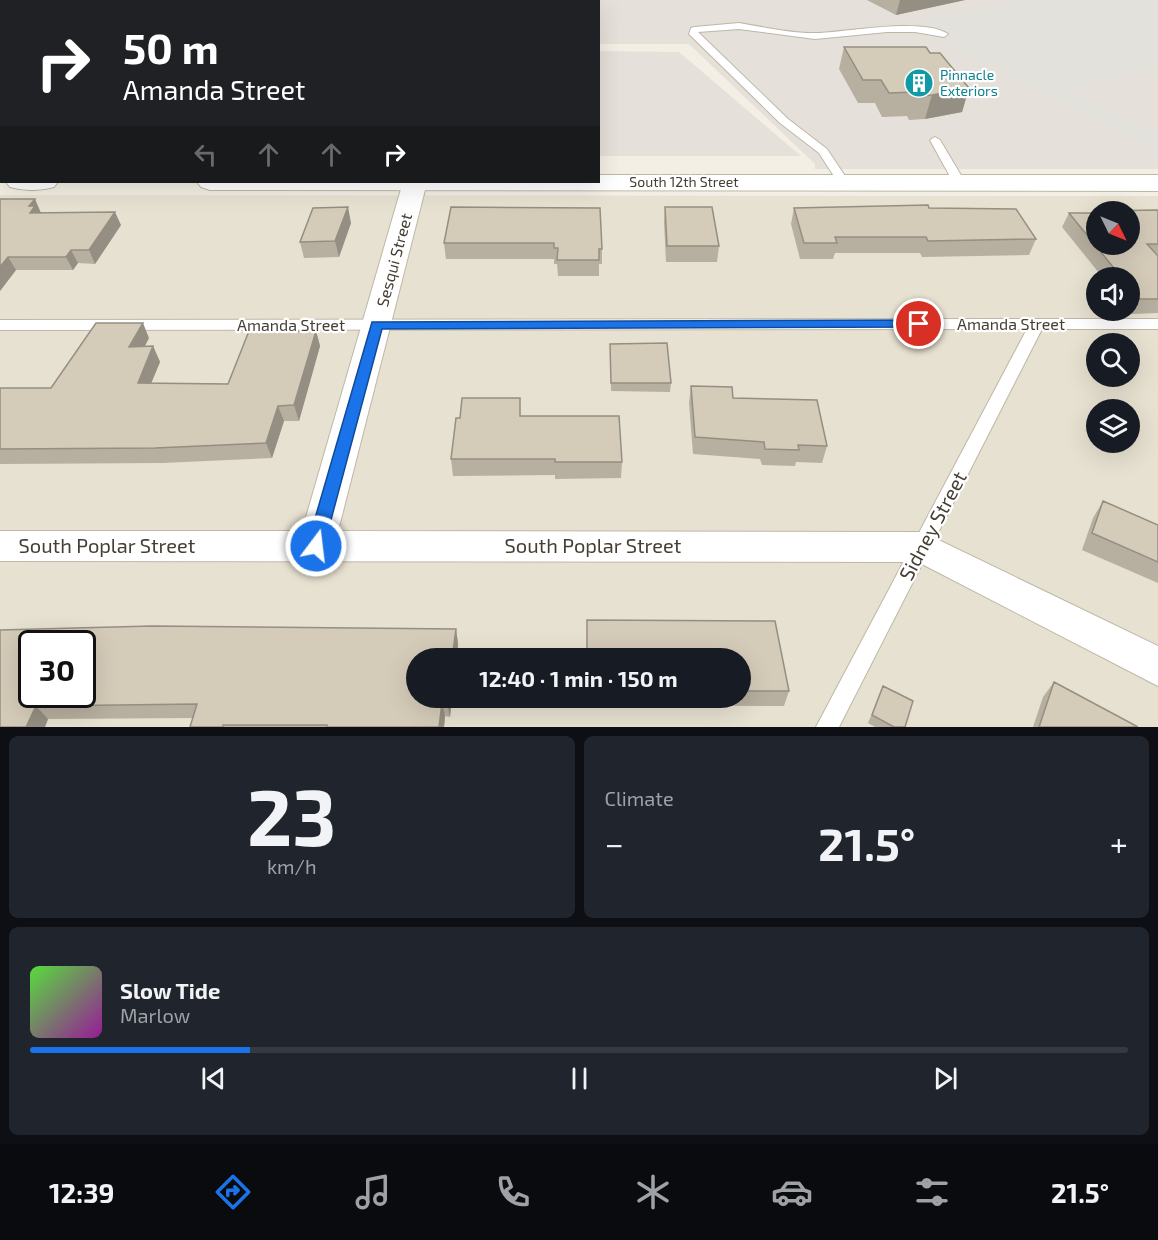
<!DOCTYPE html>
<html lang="en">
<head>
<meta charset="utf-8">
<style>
  body { margin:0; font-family:"Exo 2",sans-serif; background:#20242c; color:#f1f3f6; height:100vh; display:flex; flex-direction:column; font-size:22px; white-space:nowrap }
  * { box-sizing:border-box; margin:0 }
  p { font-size:20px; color:#9ea1a6 }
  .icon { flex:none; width:33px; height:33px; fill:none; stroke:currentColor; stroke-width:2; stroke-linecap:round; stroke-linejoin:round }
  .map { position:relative; height:727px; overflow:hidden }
  .side { display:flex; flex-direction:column; gap:9px; padding:9px; background:#0d0f14; flex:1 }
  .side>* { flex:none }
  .guide { position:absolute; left:0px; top:0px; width:600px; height:183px; box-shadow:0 6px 24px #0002; background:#202124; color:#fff; overflow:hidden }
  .needle { width:39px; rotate:133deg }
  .controls { position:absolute; left:1086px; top:201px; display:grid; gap:12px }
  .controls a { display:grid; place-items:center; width:54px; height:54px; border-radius:50%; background:#171b24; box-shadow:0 6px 24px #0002; font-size:30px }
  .speed { position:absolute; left:18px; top:630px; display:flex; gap:12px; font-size:30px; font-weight:700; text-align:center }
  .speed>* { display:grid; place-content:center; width:78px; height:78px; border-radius:50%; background:#171b24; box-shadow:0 6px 24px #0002; line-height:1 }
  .speed .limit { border:3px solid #111; border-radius:9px; background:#fff; color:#111 }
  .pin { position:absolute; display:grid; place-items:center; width:51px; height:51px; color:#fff; margin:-26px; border:3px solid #fff; border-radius:50%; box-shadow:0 2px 6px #0007 }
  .me { position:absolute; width:66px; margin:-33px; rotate:15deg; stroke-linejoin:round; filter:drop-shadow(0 0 4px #0008) }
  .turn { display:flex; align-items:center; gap:21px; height:126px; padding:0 24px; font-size:27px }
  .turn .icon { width:78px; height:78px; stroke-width:2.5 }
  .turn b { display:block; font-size:42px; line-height:51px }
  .lanes { display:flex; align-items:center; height:57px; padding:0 24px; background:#0003; justify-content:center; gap:30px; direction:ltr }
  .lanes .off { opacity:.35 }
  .big { font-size:45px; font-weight:700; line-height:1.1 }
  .side .card { flex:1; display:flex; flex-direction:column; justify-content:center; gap:9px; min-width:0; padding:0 21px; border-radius:9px; background:#20242c }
  .side .dial { align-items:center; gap:0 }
  .dial b { font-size:78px; line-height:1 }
  .song { display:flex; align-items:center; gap:18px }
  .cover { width:72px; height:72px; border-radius:9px; background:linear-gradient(135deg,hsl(110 70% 55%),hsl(300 70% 35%)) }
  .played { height:6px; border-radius:3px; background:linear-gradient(90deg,#1a73e8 20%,#363941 20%) }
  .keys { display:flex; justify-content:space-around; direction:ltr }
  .heat { display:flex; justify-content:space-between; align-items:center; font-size:33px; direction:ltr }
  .side .tiles { flex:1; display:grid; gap:9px; grid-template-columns:1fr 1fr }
  .card:last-child { grid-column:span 2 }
  .trip { position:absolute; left:406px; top:648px; width:345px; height:60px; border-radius:30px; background:#171b24; box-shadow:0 6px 24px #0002; font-weight:700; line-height:60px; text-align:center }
  .menu { display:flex; height:96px; justify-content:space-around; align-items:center; background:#090b0e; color:#9ea1a6 }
  .menu .icon { width:42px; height:42px }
  .menu .current { color:#1a73e8 }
  .menu b { font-size:27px; color:#f1f3f6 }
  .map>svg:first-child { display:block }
  .residential { fill:#e7e1d1; fill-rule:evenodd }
  .industrial { fill:#e5e0d9 }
  .parking { fill:#e3e1dc }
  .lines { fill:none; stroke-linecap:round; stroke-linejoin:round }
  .service-casing { stroke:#bfb7a6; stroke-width:2 }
  .minor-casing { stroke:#bfb7a6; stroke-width:2 }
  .tertiary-casing { stroke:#bfb7a6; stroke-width:2 }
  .service { fill:#fff; fill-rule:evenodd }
  .minor { fill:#fff; fill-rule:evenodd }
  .tertiary { fill:#fff; fill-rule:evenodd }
  .wall { fill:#b7af9f; fill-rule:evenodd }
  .shaded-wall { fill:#958e82 }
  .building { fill:#d5cbb9; stroke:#958e82; stroke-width:1.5; fill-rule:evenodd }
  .route { fill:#1a73e8; stroke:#114b97; stroke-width:1.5 }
  .labels { text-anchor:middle; stroke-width:4.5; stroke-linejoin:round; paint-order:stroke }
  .far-culture-label { font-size:14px; fill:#0d838f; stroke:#fff; text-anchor:start }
  .far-street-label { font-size:14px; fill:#453f33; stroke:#fff }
  .street-label { font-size:16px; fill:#453f33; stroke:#fff }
  .near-street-label { font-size:20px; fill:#453f33; stroke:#fff }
</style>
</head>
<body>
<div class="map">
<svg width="1158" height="727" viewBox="0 0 1158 727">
  <rect width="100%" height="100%" fill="#f3efe4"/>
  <!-- residential -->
  <path class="residential" d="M0,195l1158,1v531h-1158zM1096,212h34v32h-34zM1096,278h34v32h-34zM1096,344h34v32h-34zM1096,410h34v32h-34zM32,644h50v50h-50zM417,658h324v40h-324z"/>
  <!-- industrial -->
  <path class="industrial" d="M42,0h1116v169h-343v-5l-126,-120h-90l-1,-42h-557z
    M599,51l80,1 122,104h-202z"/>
  <!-- parking -->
  <path class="parking" d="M1024,0h134v67l-85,22 2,4 83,43v19l-9,-10 -199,-102 -29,-21z"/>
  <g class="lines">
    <!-- service casing -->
    <g class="service-casing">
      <path id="service" d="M70,0h8l-9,2z
        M739,23c25,4 53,11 78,10 31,-1 106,-16 131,1l-4,3 -29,-5h-28l-72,7 -76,-10 -41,3 90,87 39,30 22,33 -6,3 -4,-1 -20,-31 -39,-30 -91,-89 2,-6 3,-1z
        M935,137l5,3 25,42 -2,2 -4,1 -6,-3 -23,-42z
        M1158,319v10h-116l-203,398h-23l211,-398 -1027,1v-10z"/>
    </g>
    <!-- minor casing -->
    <g class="minor-casing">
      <path id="minor" d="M403,182h24l-89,349 584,1 236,114v40l-240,-124 -918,-1v-30h302z"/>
    </g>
    <!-- tertiary casing -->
    <g class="tertiary-casing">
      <path id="tertiary" d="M598,175h560v16l-948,-1 -9,-3 -4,-5h401z
        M6,182h52l-4,5c-14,4 -30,4 -44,0z"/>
    </g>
    <!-- service -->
    <use href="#service" class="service"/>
    <!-- minor -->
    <use href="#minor" class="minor"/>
    <!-- tertiary -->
    <use href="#tertiary" class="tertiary"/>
  </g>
  <!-- wall -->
  <path class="wall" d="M335,0h64v2h-64z
    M867,0h98l-69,15z
    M844,47l86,6 39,35 -7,24 -37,7 -16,1 -2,-4 -25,1 -7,-14h-17l-19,-34z
    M0,199l41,13 80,13 -26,39 -17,-1 -5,7h-57l-16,21z
    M451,207l151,42v15h-3v12h-41l-1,-12h-3v-5h-108l-2,-16z
    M665,207l54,39 -2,16h-51l-2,-40z
    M794,208h135l107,31 -7,16 -107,2 -2,-4h-85l-2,6h-33l-9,-35z
    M1158,210v103l-26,1 -3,-4 1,-32h-27l-41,-51 7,-14h26l1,-2zM1096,212l34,32h-34z
    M351,223l-12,34 -35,1 -4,-16z
    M316,331l4,15 -21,75h-15l-12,37 -109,5 -163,1v-76h51l98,-50 -4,8h8l7,16 -9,21 77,1z
    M610,344l61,39 -1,9 -59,-1z
    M691,386l42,12 94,48 -5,17 -26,-1 -1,4 -33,-1 -2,-6 -67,-5 -4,-51z
    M521,416l101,46 -1,16 -66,1v-4l-102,1 -2,-17z
    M1103,501l55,24v58l-76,-33 11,-32z
    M0,629l1,1 455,-1 2,15 -1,14h-40v40h35l-2,19 -5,-1 -1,11h-254l3,-9 -145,1 -3,8h-45z
    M741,658l48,33 -5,15 -197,-1v-7h154z
    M1054,682l84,45h-105l10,-30z
    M883,686l22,41h-30l-7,-4z"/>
  <!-- shaded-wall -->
  <path class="shaded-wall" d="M900,0h65l-69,15z
    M969,88l-7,24 -37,7 7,-24z
    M35,199l6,14 -4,13 -8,-20z
    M348,207l3,16 -12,34 -4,-16z
    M115,212l6,13 -26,39 -6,-14z
    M71,250l7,13 -5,7 -7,-13z
    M8,257l8,13 -16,21v-24z
    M143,323l6,15 -13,24 -7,-15z
    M316,331l4,15 -21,75 -5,-16z
    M153,346l7,16 -15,36 -7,-15z
    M278,406l6,15 -12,37 -6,-15z
    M456,629l2,15 -1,14h-5z
    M447,698h5l-2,19 -3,-14z
    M442,703l3,13 -1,11h-5z
    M36,706l12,13 -3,8h-19z"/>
  <!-- building -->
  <path class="building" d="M844,47h82l4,6h10l29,35 -37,7 -16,1 -2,-4 -25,1 -8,-13h-18z
    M2,71v35h-2v-34z
    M0,199h35l-6,7h6l-5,7 85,-1 -26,38h-18l-5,7h-58l-8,10z
    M928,205l1,3 87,1 20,30 -108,2 -2,-4h-91l2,6h-33l-10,-35z
    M348,207l-13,34 -35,1 13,-34z
    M451,207l149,1 2,41h-3v11h-42l1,-12h-4v-5h-110z
    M665,207h47l7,39h-52z
    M1158,210v34h-11l11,12v43h-18l-10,-12v-9h-8l-53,-65h27v31h34v-32h-33l-1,-1z
    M96,323h47l-14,24 24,-1 -15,37 90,1 21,-53h67l-22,74 -16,1 -12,37 -111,5 -155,1v-61h51z
    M667,343l4,40h-60l-1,-39z
    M691,386l41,1 1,11 84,2 10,46 -29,-1 1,5 -34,-1 -1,-7 -69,-5z
    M462,398h58v18h99l3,46h-67v-3h-104l5,-41h4z
    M1103,501l55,24v37l-66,-29z
    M587,620l188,1 14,70h-48v-33h-154z
    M152,626l304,3 -4,29h-35v40h30v5h-5l-3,24h-112v-2h-104v2h-33l7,-23 -161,2 -10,21h-26v-97zM32,644h50v50h-50z
    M1054,682l84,45h-99z
    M883,686l30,15 -8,26h-11l-22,-12z"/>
  <!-- route -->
  <path class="route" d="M919,320l5,1 2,3 -2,3 -542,2 -58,217 -2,5 -6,2 -6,-2 -3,-5 65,-224z"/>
  <!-- icons -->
  <defs>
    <g id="building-disc" transform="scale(1.5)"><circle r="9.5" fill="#0f9aa8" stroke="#fff"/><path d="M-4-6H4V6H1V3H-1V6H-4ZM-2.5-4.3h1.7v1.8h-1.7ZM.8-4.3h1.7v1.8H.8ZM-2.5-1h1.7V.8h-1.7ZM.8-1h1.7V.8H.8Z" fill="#fff"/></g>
  </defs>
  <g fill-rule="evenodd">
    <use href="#building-disc" x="919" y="83"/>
  </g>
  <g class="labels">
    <!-- far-culture labels -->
    <g class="far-culture-label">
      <text x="940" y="80">Pinnacle<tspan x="940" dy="16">Exteriors</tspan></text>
    </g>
    <!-- far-street labels -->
    <g class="far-street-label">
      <text x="684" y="187">South 12th Street</text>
    </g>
    <!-- street labels -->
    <g class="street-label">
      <text transform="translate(394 260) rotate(-75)" y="6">Sesqui Street</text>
      <text x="1011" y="330">Amanda Street</text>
      <text x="291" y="331">Amanda Street</text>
    </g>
    <!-- near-street labels -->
    <g class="near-street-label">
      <text transform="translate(933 526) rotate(-62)" y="7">Sidney Street</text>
      <text x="107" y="553">South Poplar Street</text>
      <text x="593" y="553">South Poplar Street</text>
    </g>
  </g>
</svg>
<div class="controls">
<a><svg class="needle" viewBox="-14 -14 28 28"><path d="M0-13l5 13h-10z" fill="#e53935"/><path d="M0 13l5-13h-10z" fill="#9ea1a6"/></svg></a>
<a><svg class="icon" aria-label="sound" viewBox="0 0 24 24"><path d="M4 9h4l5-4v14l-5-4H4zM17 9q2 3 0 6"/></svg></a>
<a><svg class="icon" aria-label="search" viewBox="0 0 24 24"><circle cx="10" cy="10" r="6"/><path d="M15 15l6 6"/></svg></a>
<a><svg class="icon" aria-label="layers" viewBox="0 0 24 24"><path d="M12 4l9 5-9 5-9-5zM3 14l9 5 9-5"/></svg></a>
</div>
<div class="speed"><div class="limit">30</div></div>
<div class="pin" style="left:919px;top:324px;background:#d93025"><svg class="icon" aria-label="arrive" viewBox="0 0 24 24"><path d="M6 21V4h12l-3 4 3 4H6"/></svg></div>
<svg class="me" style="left:316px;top:546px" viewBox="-20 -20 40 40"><circle r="17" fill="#1a73e8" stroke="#fff" stroke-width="3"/><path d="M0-11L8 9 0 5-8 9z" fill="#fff"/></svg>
<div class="trip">12:40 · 1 min · 150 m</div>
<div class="guide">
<div class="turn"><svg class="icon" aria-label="right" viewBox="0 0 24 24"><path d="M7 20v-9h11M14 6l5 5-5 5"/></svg><div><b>50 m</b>Amanda Street</div></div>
<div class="lanes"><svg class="icon off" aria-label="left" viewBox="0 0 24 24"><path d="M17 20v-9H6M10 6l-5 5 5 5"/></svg><svg class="icon off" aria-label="ahead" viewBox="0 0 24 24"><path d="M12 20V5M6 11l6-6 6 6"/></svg><svg class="icon off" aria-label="ahead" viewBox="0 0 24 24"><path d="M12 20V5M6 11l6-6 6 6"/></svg><svg class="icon" aria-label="right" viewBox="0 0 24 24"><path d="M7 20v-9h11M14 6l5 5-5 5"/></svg></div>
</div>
</div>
<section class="side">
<div class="tiles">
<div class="card dial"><b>23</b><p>km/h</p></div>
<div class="card"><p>Climate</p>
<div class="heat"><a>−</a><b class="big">21.5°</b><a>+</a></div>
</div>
<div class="card">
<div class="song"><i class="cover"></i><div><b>Slow Tide</b><p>Marlow</p></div></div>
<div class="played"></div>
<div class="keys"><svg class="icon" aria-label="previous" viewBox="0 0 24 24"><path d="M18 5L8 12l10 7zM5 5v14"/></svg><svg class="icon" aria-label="pause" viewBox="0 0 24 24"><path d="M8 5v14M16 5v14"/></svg><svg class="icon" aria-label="next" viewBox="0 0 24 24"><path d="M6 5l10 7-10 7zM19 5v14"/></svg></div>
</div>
</div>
</section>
<nav class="menu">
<b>12:39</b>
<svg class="icon current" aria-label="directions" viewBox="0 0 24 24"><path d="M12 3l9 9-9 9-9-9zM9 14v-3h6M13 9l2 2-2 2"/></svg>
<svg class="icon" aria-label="music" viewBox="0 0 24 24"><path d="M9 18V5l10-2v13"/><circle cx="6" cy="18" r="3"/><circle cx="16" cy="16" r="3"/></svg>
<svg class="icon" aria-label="phone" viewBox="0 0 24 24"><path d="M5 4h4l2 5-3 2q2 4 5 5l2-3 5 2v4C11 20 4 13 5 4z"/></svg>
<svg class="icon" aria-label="climate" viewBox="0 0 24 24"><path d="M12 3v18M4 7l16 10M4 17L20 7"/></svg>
<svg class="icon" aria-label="car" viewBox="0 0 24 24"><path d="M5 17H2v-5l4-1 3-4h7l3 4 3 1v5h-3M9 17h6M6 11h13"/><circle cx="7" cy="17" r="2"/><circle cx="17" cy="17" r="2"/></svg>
<svg class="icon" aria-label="filters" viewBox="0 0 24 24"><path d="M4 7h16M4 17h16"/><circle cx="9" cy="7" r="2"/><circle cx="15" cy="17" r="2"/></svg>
<b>21.5°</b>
</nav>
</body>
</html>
